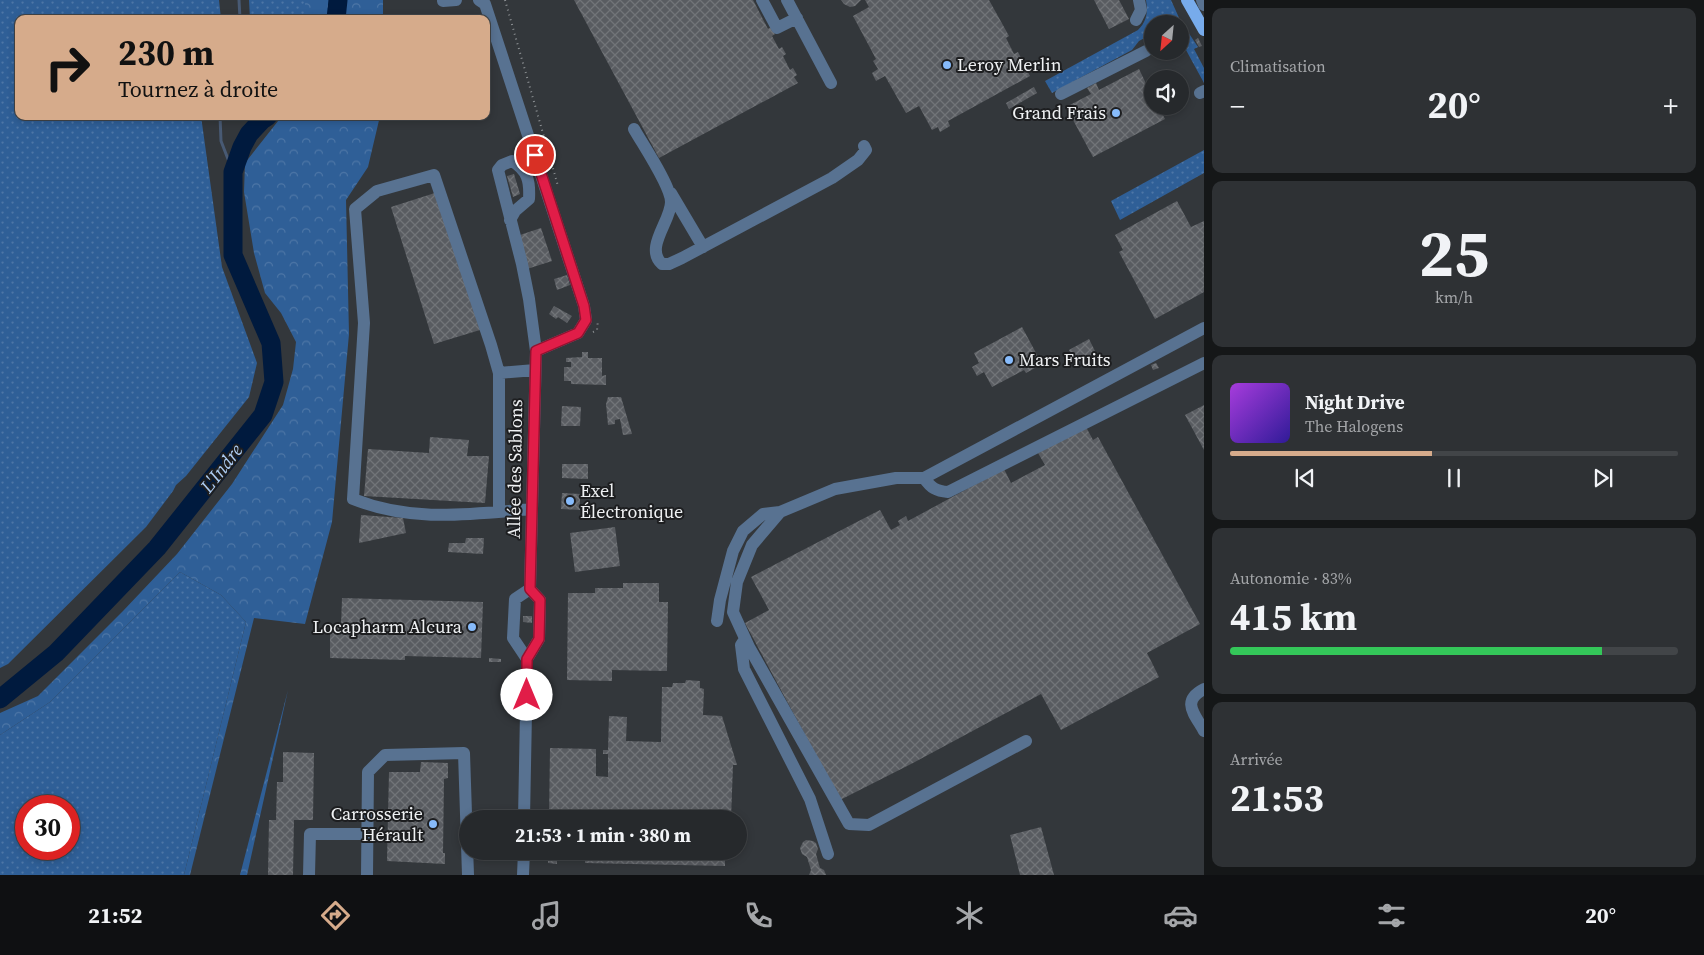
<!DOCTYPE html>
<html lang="fr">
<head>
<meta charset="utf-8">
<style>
  body { margin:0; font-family:"Source Serif 4",serif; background:#2e3134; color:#f1f3f6; height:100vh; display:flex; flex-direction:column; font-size:19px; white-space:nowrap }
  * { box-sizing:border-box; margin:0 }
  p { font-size:16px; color:#a4a6a9 }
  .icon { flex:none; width:28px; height:28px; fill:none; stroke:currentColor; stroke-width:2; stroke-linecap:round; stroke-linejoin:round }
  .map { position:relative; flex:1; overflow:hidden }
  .sheet { display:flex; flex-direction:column; gap:8px; padding:8px; background:#151718; width:500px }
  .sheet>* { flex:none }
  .top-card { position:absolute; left:15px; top:15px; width:475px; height:105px; border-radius:10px; box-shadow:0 2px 8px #0003,0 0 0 1px #424548; background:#d6ab8b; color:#111; overflow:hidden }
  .needle { width:32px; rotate:207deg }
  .tools { position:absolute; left:1144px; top:15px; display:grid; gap:10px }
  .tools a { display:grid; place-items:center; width:45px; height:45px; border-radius:50%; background:#26292c; box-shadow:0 2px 8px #0003,0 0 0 1px #424548; font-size:25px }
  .speed { position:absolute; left:15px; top:795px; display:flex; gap:10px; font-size:25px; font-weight:700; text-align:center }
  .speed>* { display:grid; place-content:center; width:65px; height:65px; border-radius:50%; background:#26292c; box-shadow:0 2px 8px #0003,0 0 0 1px #424548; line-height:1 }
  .speed .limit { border:8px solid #d22; background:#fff; color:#111 }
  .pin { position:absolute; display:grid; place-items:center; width:42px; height:42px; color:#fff; margin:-21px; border:2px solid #fff; border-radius:50%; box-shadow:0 1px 5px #0007 }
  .me { position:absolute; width:55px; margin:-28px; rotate:0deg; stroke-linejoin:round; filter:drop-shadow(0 0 4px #0008) }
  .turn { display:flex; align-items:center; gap:18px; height:105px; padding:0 20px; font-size:22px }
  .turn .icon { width:65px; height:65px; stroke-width:2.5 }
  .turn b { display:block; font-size:35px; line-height:42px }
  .big { font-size:38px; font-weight:700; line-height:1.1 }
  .sheet .widget { flex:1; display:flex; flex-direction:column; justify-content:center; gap:8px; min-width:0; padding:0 18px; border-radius:10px; background:#2e3134 }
  .sheet .dial { align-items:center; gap:0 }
  .dial b { font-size:65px; line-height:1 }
  .song { display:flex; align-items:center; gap:15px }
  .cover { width:60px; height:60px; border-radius:8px; background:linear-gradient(135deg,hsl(280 70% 55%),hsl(250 70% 35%)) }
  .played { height:5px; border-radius:2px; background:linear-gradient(90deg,#d6ab8b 45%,#424548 45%) }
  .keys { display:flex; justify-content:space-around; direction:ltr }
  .heat { display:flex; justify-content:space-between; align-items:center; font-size:28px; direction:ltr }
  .charge { height:8px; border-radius:4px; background:linear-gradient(90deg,#34c759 83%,#424548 0) }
  .trip { position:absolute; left:459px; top:810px; width:288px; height:50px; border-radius:25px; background:#26292c; box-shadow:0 2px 8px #0003,0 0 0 1px #424548; font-weight:700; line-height:50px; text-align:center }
  .menu { display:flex; height:80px; justify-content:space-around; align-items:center; background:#0f1012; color:#a4a6a9 }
  .menu .icon { width:35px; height:35px }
  .menu .current { color:#d6ab8b }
  .menu b { font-size:22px; color:#f1f3f6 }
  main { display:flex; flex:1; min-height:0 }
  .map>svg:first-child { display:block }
  .grass { fill:url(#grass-dots); fill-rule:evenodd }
  .forest { fill:url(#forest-crowns) }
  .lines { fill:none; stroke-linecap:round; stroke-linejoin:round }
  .stream { stroke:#485a74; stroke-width:3 }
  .river { stroke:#001a3e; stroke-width:19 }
  .building { fill:url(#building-cross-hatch) }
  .path { stroke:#8e9295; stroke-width:2; stroke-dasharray:1 4; stroke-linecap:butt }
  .minor { stroke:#587291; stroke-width:12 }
  .major { stroke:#77abeb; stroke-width:12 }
  .route-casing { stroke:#92132f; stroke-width:12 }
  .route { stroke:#e11d48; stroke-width:9 }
  .poi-dot { fill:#87bbfb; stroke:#1d1e20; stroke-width:2 }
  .labels { text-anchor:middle; stroke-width:4; stroke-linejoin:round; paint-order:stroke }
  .poi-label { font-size:18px; fill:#eff1f3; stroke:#1d1e20; text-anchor:start }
  .street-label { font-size:18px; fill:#eff1f3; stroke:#1d1e20 }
  .water-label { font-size:19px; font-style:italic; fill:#adccf2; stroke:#1d1e20 }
</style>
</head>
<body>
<main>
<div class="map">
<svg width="1204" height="875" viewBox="0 0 1204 875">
  <defs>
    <pattern id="grass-dots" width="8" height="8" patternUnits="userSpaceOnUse" patternTransform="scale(1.25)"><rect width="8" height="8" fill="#2f5f97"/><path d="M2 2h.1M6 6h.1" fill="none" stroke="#4d76a6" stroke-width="1.8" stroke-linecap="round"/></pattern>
    <pattern id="forest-crowns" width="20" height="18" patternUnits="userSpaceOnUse" patternTransform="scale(1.25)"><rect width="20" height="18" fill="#2f5f97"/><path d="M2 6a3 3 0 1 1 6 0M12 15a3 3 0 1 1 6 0" fill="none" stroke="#4d76a6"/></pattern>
    <pattern id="building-cross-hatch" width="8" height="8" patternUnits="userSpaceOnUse" patternTransform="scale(1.25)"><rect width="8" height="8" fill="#595c61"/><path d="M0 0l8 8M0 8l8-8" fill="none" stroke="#717478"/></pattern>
  </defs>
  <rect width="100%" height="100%" fill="#33373b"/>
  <!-- grass -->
  <path class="grass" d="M0,0h219l2,19h-202v97h182l21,151 35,96 -8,34 -63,79 -10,9 -3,6 -27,36 -138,137 -8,4z
    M249,0h56v19h-55z
    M1146,0h25l9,20 18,27 -4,2 10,19v15l-24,-44v-15h-28v10l-13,7 -7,9 -80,43 -7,-12 93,-51c9,-9 10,-18 8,-30z
    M1204,150v23l-84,47 -9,-19z
    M180,572l41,23 25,27 -62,253h-184v-140l50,-33zM26,806h43v43h-43z"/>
  <!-- forest -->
  <path class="forest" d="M305,0h78v19h-78z
    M282,116h98l-12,51 -22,33 3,134 -17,188 -27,102 -51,-6 -64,257h-6l62,-253 -25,-27 -41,-23 -130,130 -50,33v-22l38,-17 85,-85 54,-57 55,-70 51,-79 10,-36 3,-27 -15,-29 -16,-20 -11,-40 -10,-61 1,-29z
    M288,690l-41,185h-7z"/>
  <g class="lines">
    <!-- stream -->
    <path class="stream" d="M239,0l1,19
      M220,116l1,25 12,31"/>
    <!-- river -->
    <path class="river" d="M336,19l2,-19
      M0,699l56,-46 101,-105 106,-133 11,-33 -3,-39 -38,-88v-83l9,-25 7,-13 13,-14 6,-4"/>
  </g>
  <!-- building -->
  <path class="building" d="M574,0h179l15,29 3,-2 4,7 -3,2 7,13 3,-2 4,7 -3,2 7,14 3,-2 4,7 -3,2 4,6 -139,75z
    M841,0h20l-6,6 -5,1 -6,-3z
    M865,0h124l20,36 -3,2 8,16 4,-2 12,24 -82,45 2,5 -10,6 -2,-5 -6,3 -13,-24 -13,7 -21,-37 -9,5 -4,-8 6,-4 -5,-8 3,-2 -23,-43 16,-9z
    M1094,0h25l10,19 -20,10z
    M1198,38l4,8 -3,1 -4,-7z
    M1139,69l13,27v10h6l7,13 -72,38 -27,-50 25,-13 -4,-6 9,-5 3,7z
    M1034,87l3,6 -28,16 -3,-6z
    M514,174l6,20 -7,3 -6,-21z
    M438,192l42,138 -46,14 -43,-137z
    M1177,201l14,26 13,-6v71l-49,27 -36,-67 4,-2 -8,-15z
    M541,228l11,33 -25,8 -10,-33z
    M567,275l3,10 -13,5 -3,-11z
    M554,306l18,10 -5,7 -9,-6 -2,2 -7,-5z
    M1022,327l20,37 -16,9 -2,-3 -32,17 -8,-15 -7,4 -5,-9 7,-4 -5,-10z
    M1089,339l7,14 -20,10 -7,-13z
    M582,352h6v6h14v18l4,-1v10l-35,-1v-3h-7v-14h7v-5h-5v-4l16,-1z
    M1156,363l3,5 -6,2 -2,-5z
    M608,397h13l11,37 -9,1 -3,-16 -5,1v4l-7,1 -2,-21z
    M1204,405v45l-19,-35z
    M562,406l19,1 -1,19h-19z
    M1086,427l7,13 5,-3 102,187 -53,29 12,24 -98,53 -20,-36 -128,69 -73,37 -95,-177 24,-13 -18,-33 129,-67 11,20 9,-5 -2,-4 8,-5 2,5 96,-52 7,14 34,-18 -7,-12z
    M430,437l39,3 -2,16h22l-4,47 -121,-7 4,-47 61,4z
    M562,464h26v15l-26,-1z
    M562,493l18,1v16l-19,-1z
    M361,515l42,3 3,15 -47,10z
    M615,527l5,39 -45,6 -5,-39z
    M466,538h18l-1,16 -35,-2 1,-9h16z
    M623,583h36v19h9l-1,69 -55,-1v11l-45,-1 1,-87h27v-5h28z
    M342,598l141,4 -2,56 -76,-2v4l-75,-2v-33l11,1z
    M523,616h9v7l-9,-1z
    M489,658l12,1v3h-12z
    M686,680l14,1v7l4,1 -1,26 19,1 15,49h-4l-2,54h-182l1,-71 46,1v27l12,1v-23h-5v-4h5l1,-34 18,1 -1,24 35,1 1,-55h10l1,-4h12z
    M283,752l31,1 -1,67h-19l-1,55h-25l1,-55h7l1,-38h6z
    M421,762l27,1v15l-4,1 -1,74h2v11l-58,-3 2,-89h31z
    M1041,827l13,48h-34l-10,-40z
    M806,840l7,1 3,2 2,6 -2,5 4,14 4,2 2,5h-17l2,-5 -4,-13 -5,-3 -2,-6 3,-6z
    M548,851h177v15l-140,-3v-2l-28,-1v4l-9,-1z"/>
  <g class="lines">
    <!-- path -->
    <path class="path" d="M505,0l53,186
      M593,332l4,-2 1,-10"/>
    <!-- minor -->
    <path class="minor" d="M479,0l6,4 99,302 2,14 -8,13 -42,18
      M762,0l15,28 20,-10
      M787,0l44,83
      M1202,0l2,5
      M443,1l13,-1
      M1136,20l5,-10 -2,-10
      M1200,93l4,-2
      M1061,94l85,-43
      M634,129c9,16 37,57 37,73 0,19 -27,46 -9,62h7l13,-6 150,-80 26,-18 8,-10 -2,-4
      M671,193l32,54
      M510,220l5,-9 14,-12c1,-18 -1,-28 -17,-38l-10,4 -4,5 24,94 7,35 7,52 -6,238 10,11 -1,39 -12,20 -3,160
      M499,373v139
      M924,478c7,10 12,13 24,14l256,-129
      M532,509c-63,5 -118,14 -179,-10l11,-176 -9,-114 22,-18 57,-16 57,170 8,28 36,-3
      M717,621l3,-21 13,-49 10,-20 20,-17 17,-2
      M745,639l-4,6 3,24 66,130 18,55
      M527,659l-14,-21 2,-39 15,-10
      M1204,689c-23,12 -10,24 0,42
      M1026,741l-157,84 -20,-1 -100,-177 -16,-35 4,-30 15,-37 28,-33 55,-23 61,-11h28l280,-150
      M309,875l1,-41h58
      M367,875l1,-103 17,-17 79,-2 4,122
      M523,875l1,-24"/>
    <!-- major -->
    <path class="major" d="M1187,0l17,30"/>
  </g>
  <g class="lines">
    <!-- route casing -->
    <g class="route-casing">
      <path id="route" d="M527,695v-36l12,-20 1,-39 -10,-11 6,-238 42,-18 8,-13 -2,-14 -49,-151"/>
    </g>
    <!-- route -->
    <use href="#route" class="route"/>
  </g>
  <!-- markers -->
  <g class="poi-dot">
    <circle cx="947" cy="65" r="5"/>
    <circle cx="1116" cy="113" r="5"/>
    <circle cx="1009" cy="360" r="5"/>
    <circle cx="570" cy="501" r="5"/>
    <circle cx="472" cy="627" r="5"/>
    <circle cx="433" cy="824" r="5"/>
  </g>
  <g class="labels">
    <!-- poi labels -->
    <g class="poi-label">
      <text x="957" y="71">Leroy Merlin</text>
      <text x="1106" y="119" text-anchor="end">Grand Frais</text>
      <text x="1019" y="366">Mars Fruits</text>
      <text x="580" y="497">Exel<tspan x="580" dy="21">Électronique</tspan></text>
      <text x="462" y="633" text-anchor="end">Locapharm Alcura</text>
      <text x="423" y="820" text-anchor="end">Carrosserie<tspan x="423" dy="21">Hérault</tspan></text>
    </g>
    <!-- street labels -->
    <g class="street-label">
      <text transform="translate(515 469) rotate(-89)" y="6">Allée des Sablons</text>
    </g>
    <!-- water labels -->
    <g class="water-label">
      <text transform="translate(221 468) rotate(-52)" y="7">L'Indre</text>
    </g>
  </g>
</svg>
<div class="tools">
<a><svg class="needle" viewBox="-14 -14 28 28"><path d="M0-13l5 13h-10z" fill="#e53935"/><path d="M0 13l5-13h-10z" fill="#a4a6a9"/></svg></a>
<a><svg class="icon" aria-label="sound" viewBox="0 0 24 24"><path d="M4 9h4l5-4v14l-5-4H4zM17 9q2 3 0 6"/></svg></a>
</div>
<div class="speed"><div class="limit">30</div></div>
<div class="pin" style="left:535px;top:155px;background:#d93025"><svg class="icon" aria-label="arrive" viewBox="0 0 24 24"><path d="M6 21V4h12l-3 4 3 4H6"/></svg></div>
<svg class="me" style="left:527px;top:695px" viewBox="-20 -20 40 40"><circle r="19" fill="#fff"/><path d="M0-13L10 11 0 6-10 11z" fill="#e11d48"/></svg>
<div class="trip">21:53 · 1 min · 380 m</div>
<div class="top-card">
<div class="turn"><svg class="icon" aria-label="right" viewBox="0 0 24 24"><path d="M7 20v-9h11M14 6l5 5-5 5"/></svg><div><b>230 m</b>Tournez à droite</div></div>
</div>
</div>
<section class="sheet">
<div class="widget"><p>Climatisation</p>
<div class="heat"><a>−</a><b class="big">20°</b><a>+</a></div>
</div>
<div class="widget dial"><b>25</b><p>km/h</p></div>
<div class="widget">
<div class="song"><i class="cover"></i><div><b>Night Drive</b><p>The Halogens</p></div></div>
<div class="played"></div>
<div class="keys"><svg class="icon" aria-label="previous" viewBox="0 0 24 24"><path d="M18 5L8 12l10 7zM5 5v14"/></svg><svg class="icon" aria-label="pause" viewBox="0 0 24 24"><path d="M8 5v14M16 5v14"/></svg><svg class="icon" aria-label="next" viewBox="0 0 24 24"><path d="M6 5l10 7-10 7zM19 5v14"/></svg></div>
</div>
<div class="widget"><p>Autonomie · 83%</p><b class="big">415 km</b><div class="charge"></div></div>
<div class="widget"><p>Arrivée</p><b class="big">21:53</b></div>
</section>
</main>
<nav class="menu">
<b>21:52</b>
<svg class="icon current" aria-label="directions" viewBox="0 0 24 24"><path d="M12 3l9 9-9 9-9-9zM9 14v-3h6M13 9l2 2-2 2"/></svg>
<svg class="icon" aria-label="music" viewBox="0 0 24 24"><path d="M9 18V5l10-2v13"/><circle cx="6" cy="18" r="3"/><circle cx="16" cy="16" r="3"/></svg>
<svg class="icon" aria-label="phone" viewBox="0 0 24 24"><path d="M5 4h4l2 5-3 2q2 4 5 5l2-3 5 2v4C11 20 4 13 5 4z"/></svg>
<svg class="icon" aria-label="climate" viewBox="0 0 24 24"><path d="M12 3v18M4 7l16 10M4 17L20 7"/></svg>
<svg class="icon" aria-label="car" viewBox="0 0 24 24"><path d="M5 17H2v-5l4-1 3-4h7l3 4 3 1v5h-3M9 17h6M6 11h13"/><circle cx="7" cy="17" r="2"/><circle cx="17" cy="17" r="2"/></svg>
<svg class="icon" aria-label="filters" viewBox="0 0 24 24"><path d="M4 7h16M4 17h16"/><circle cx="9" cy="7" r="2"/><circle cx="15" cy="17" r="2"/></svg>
<b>20°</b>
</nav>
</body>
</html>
